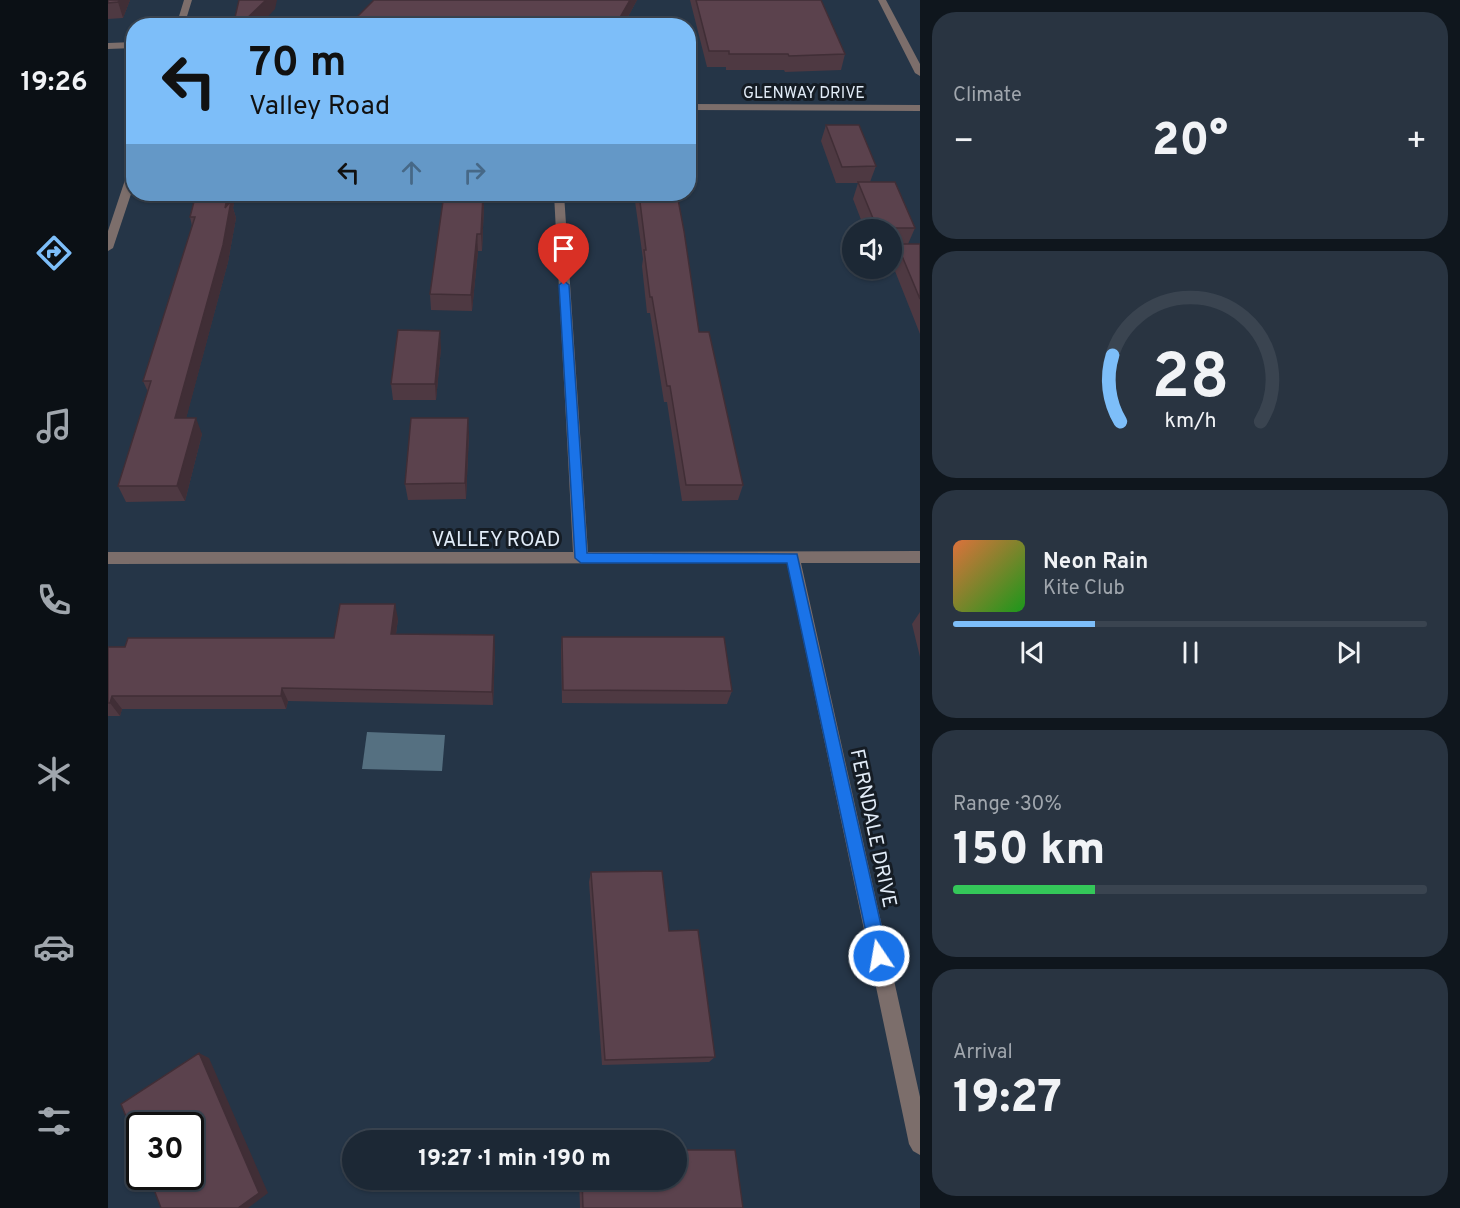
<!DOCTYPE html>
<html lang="en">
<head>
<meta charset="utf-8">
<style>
  body { margin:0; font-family:Overpass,sans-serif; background:#293441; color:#f1f3f6; height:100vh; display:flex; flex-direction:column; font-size:22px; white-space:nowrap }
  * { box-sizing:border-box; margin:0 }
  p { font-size:20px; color:#a0a6ad }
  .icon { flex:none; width:33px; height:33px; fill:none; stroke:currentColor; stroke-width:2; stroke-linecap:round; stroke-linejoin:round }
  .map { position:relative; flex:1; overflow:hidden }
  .side { display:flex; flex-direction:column; gap:12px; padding:12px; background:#0f161d; width:540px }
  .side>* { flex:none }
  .banner { position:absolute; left:18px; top:18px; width:570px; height:183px; border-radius:24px; box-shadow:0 2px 4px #0004,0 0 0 2px #3a4450; background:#7dbef9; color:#111; overflow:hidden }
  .buttons { position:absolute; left:734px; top:219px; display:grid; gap:12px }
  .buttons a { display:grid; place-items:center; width:60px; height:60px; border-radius:50%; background:#1c2835; box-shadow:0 2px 4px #0004,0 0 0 2px #3a4450; font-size:30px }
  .speed { position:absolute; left:18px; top:1112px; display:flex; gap:12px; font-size:30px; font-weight:700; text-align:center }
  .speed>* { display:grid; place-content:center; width:78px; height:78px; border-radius:50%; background:#1c2835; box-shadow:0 2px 4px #0004,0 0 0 2px #3a4450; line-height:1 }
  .speed .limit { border:3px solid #111; border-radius:9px; background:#fff; color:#111 }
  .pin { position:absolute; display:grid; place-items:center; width:51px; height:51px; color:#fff; margin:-62px -26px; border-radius:50% 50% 50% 0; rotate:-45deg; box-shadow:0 0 6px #0007 }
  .pin .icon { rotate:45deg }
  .me { position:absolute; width:66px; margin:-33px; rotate:348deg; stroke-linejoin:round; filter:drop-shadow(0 0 4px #0008) }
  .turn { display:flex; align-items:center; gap:21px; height:126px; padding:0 24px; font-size:27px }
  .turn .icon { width:78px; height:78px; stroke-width:2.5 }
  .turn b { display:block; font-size:42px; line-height:51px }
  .lanes { display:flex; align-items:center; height:57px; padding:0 24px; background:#0003; justify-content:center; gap:30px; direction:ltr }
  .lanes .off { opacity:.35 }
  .big { font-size:45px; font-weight:800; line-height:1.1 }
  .side .card { flex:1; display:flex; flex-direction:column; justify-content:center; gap:9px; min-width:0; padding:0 21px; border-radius:24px; background:#293441 }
  .side .dial { align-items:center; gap:0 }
  .dial svg { height:156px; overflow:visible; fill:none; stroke:#3a4450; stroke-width:7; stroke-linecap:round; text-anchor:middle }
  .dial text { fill:#f1f3f6; stroke:none }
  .song { display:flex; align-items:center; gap:18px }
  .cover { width:72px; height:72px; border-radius:9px; background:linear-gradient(135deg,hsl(20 70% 55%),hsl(120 70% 35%)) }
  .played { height:6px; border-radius:3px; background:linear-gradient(90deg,#7dbef9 30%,#3a4450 30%) }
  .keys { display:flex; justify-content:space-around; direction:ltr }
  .heat { display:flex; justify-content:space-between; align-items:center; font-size:33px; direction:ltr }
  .charge { height:9px; border-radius:4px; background:linear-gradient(90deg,#34c759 30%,#3a4450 0) }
  .trip { position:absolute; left:234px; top:1130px; width:345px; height:60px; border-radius:30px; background:#1c2835; box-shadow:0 2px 4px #0004,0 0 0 2px #3a4450; font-weight:800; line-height:60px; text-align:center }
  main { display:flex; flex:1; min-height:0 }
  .tabs { display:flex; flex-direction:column; width:108px; justify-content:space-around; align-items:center; background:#0b1015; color:#a0a6ad }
  .tabs .icon { width:42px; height:42px }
  .tabs .on { color:#7dbef9 }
  .tabs b { font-size:27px; color:#f1f3f6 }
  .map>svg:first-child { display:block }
  .water { fill:#557081 }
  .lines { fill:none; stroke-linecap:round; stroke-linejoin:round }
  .minor { fill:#7c6e6b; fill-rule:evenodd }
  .wall { fill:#4e3942 }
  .shaded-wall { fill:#402e36 }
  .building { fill:#5b424d; stroke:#402e36; stroke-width:1.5 }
  .route { fill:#1a73e8; stroke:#114b97; stroke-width:1.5 }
  .labels { text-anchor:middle; stroke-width:6; stroke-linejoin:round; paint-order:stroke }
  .far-street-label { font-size:16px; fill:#e2ecf8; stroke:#151c24 }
  .street-label { font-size:20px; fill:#e2ecf8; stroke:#151c24 }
</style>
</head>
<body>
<main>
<nav class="tabs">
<b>19:26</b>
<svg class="icon on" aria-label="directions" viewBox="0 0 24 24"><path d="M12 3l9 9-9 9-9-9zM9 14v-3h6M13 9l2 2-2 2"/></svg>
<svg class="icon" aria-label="music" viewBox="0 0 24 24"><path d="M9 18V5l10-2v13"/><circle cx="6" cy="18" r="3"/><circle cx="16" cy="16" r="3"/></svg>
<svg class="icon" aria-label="phone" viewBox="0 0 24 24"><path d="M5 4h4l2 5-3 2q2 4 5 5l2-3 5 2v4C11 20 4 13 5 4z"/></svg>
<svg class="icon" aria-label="climate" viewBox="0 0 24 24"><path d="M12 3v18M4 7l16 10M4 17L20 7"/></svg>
<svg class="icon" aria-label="car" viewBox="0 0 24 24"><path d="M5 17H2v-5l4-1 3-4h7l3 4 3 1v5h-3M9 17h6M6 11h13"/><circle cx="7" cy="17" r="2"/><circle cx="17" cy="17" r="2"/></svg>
<svg class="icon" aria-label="filters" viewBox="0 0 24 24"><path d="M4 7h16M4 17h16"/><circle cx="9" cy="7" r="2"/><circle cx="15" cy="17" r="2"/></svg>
</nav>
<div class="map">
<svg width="812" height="1208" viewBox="0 0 812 1208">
  <rect width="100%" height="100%" fill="#253547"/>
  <!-- water -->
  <path class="water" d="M259,732l78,3 -3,36 -80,-2z"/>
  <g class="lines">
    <!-- minor -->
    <path class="minor" d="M76,0h8l-8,26h-8z
      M770,0h8l34,64v12l-5,-3z
      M26,42v6l-26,1v-6z
      M580,104l232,1v6l-232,-1z
      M26,165v20l-21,63 -5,3v-20l21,-63z
      M446,194h10l24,358 332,-1v12h-119l119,534v58l-7,-4 -4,-7 -122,-581 -679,1v-12h465z"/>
  </g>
  <!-- wall -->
  <path class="wall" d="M0,0h22l-7,18 -15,1z
    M266,0h263l-14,26h-269l-1,-5z
    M582,0h131l24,54 -4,16 -56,2 -1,-2h-58v-3h-19z
    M718,125l50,41 -6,16 45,46 -7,16h12v90l-29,-73 6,-16h-6v-15h-26l-12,-31 5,-16h-22l-15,-42z
    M128,194l-3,14 3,10 -8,44 -42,156 16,16 -17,67 -59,1 -8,-16 30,-94 -5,-11 49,-155 -2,-9z
    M526,194h43l22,138 44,153 -5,15 -56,1 -15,-99h-3l-14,-89h-3l-5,-47 1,-7z
    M376,205l-2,46h-4l-6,60 -41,-1 -1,-16z
    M333,348l-5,52h-43l-2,-16z
    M361,434l-3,65 -58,1 -3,-16z
    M812,612v45l-8,-33z
    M290,619l-2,15 99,15 -2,56 -205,-4 -2,8h-164l-2,7h-12v-69l226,-9z
    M454,637l170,54 -5,13 -165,-1 -1,-53z
    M483,872l78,59 46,126 -6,5 -107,3 -13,-183z
    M471,1179h97l67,29h-163z"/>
  <!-- shaded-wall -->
  <path class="shaded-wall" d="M11,0h11l-7,18 -5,-16z
    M158,0h11l-2,9 -16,17h-20z
    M522,0h7l-14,26h-8z
    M120,194h8l-3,14 3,10 -8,44 -46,172 -7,-16z
    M376,194v11l-2,46 -1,-17z
    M369,234l1,17 -6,60 -1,-16z
    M332,331l1,17 -5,52 -1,-16z
    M88,418l6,16 -17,67 -8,-15z
    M360,418l1,16 -3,65 -1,-16z
    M287,604l3,15 -4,29 -3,-14z
    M386,635l1,14 -2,56 -1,-13z
    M174,688l6,13 -2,8 -5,-13z
    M4,696l10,13 -2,7 -10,-13z
    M91,1053l10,5 59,135 -20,15h-10z"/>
  <!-- building -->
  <path class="building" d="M0,0h11l-1,2 -10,1z
    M131,0h27l-27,26h-6z
    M266,0h256l-15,26h-236l-26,-5z
    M588,0h125l24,54 -56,2 -1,-2h-59v-3h-20z
    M718,125h33l17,41 -34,1z
    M750,182h37l20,46h-38z
    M88,194h32l-3,14 6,-7 -8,44 -48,173h21l-19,68h-59l33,-105h-8l52,-164h-5z
    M336,194h39l-2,40h-4l-6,61 -41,-1z
    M531,194h38l7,37 15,101h10l34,153h-57l-16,-99h-3l-15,-89h-2l-6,-47h2z
    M789,244h23v55z
    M290,330l42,1 -5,53h-44z
    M303,418h57l-3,65 -60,1z
    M232,604h55l-4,30 103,1 -2,57 -210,-4 -1,8h-169l-2,7h-2v-56h17l3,-9h206z
    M454,637h162l8,54 -169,-1z
    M554,871l7,60 29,-1 17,127 -110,3 -14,-188z
    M91,1053l60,140 -21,15h-77l-12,-32h41v-51h-50v26l-19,-47z
    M568,1150h59l8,58h-160l-1,-29h94z"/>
  <!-- route -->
  <path class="route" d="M456,281l5,4 18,268 210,1 91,402 -3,6 -6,3 -6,-3 -2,-6 -84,-393h-206l-6,-5 -16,-273z"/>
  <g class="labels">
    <!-- far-street labels -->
    <g class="far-street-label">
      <text x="696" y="98">GLENWAY DRIVE</text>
    </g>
    <!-- street labels -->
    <g class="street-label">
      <text x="388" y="546">VALLEY ROAD</text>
      <text transform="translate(766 828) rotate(78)" y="7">FERNDALE DRIVE</text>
    </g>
  </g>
</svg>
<div class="buttons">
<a><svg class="icon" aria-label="sound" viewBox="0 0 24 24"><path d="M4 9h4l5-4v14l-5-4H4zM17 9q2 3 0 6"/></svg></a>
</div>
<div class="speed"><div class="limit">30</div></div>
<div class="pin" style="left:456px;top:285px;background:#d93025"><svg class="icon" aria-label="arrive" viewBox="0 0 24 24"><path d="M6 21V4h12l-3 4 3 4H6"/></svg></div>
<svg class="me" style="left:771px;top:956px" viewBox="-20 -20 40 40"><circle r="17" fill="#1a73e8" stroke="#fff" stroke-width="3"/><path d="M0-11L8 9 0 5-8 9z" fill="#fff"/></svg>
<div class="trip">19:27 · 1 min · 190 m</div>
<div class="banner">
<div class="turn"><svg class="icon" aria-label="left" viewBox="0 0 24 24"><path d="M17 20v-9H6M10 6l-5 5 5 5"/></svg><div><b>70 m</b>Valley Road</div></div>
<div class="lanes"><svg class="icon" aria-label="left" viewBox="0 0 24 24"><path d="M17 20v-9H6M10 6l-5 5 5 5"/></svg><svg class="icon off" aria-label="ahead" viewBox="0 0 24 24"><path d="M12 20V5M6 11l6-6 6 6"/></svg><svg class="icon off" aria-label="right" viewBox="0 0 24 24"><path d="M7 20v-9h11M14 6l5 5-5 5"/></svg></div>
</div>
</div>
<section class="side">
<div class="card"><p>Climate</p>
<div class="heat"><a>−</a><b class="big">20°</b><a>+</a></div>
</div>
<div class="card dial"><svg viewBox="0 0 100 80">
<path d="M14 69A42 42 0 1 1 86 69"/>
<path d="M14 69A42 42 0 0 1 10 35" stroke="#7dbef9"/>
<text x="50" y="56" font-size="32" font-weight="700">28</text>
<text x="50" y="72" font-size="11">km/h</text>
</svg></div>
<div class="card">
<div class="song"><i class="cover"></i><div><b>Neon Rain</b><p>Kite Club</p></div></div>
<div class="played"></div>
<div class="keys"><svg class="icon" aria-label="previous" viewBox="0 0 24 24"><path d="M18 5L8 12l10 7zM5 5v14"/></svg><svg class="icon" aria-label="pause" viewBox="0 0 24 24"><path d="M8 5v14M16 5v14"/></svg><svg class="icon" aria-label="next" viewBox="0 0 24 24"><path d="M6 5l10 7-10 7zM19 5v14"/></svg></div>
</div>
<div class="card"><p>Range · 30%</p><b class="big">150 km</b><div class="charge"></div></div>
<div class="card"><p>Arrival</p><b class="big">19:27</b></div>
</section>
</main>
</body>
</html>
